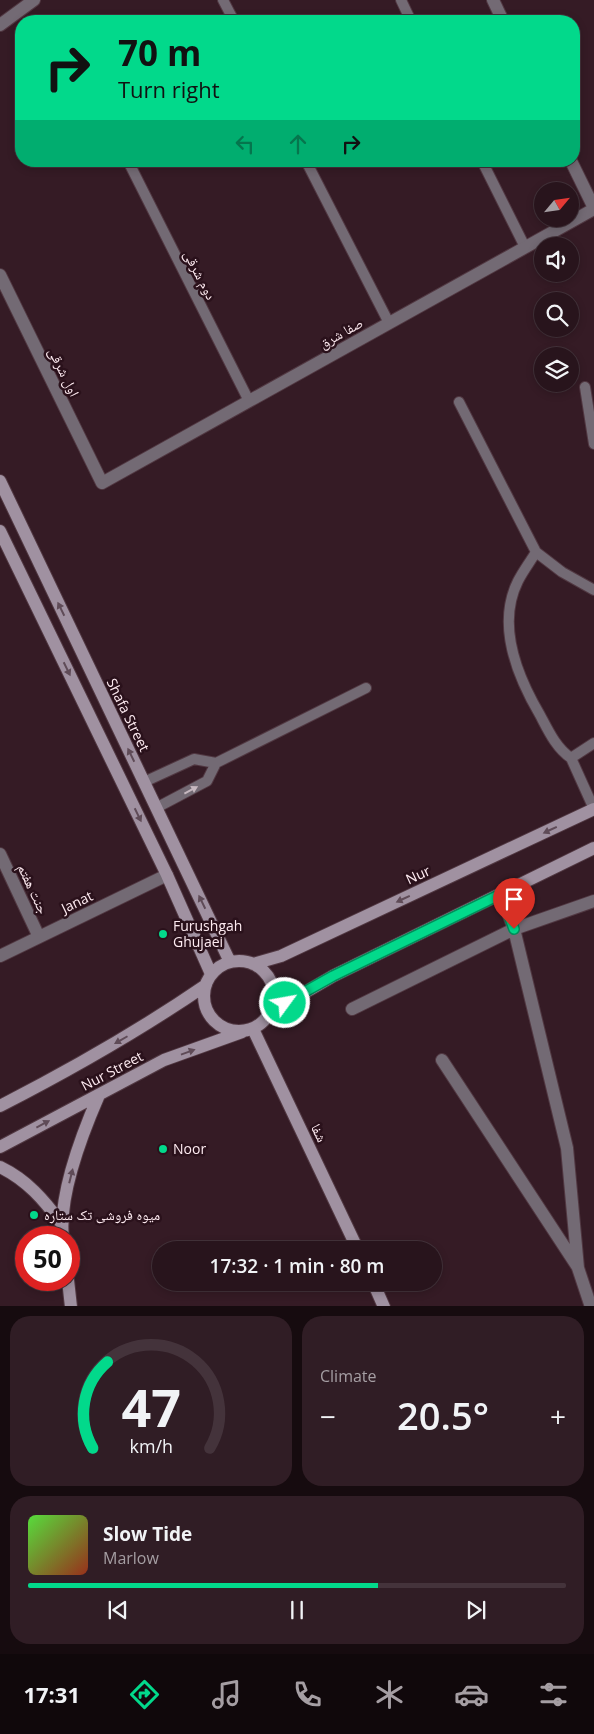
<!DOCTYPE html>
<html lang="en">
<head>
<meta charset="utf-8">
<style>
  body { margin:0; font-family:"Open Sans","Noto Naskh Arabic",sans-serif; background:#301d25; color:#f1f3f6; height:100vh; display:flex; flex-direction:column; font-size:19px; white-space:nowrap }
  * { box-sizing:border-box; margin:0 }
  p { font-size:16px; color:#a59ea3 }
  .icon { flex:none; width:28px; height:28px; fill:none; stroke:currentColor; stroke-width:2; stroke-linecap:round; stroke-linejoin:round }
  .map { position:relative; height:1306px; overflow:hidden }
  .sheet { display:flex; flex-direction:column; gap:10px; padding:10px; background:#160b0f; flex:1 }
  .sheet>* { flex:none }
  .top-card { position:absolute; left:15px; top:15px; width:565px; height:152px; border-radius:20px; box-shadow:0 2px 8px #0003,0 0 0 1px #44333b; background:#02d98b; color:#111; overflow:hidden }
  .needle { width:32px; rotate:61deg }
  .tools { position:absolute; left:534px; top:182px; display:grid; gap:10px }
  .tools a { display:grid; place-items:center; width:45px; height:45px; border-radius:50%; background:#28141c; box-shadow:0 2px 8px #0003,0 0 0 1px #44333b; font-size:25px }
  .speed { position:absolute; left:15px; top:1226px; display:flex; gap:10px; font-size:25px; font-weight:700; text-align:center }
  .speed>* { display:grid; place-content:center; width:65px; height:65px; border-radius:50%; background:#28141c; box-shadow:0 2px 8px #0003,0 0 0 1px #44333b; line-height:1 }
  .speed .limit { border:8px solid #d22; background:#fff; color:#111 }
  .pin { position:absolute; display:grid; place-items:center; width:42px; height:42px; color:#fff; margin:-51px -21px; border-radius:50% 50% 50% 0; rotate:-45deg; box-shadow:0 0 5px #0007 }
  .pin .icon { rotate:45deg }
  .me { position:absolute; width:55px; margin:-28px; rotate:58deg; stroke-linejoin:round; filter:drop-shadow(0 0 4px #0008) }
  .turn { display:flex; align-items:center; gap:18px; height:105px; padding:0 20px; font-size:22px }
  .turn .icon { width:65px; height:65px; stroke-width:2.5 }
  .turn b { display:block; font-size:35px; line-height:42px }
  .lanes { display:flex; align-items:center; height:48px; padding:0 20px; background:#0003; justify-content:center; gap:25px; direction:ltr }
  .lanes .off { opacity:.35 }
  .big { font-size:38px; font-weight:600; line-height:1.1 }
  .sheet .tile { flex:1; display:flex; flex-direction:column; justify-content:center; gap:8px; min-width:0; padding:0 18px; border-radius:20px; background:#301d25 }
  .sheet .dial { align-items:center; gap:0 }
  .dial svg { height:130px; overflow:visible; fill:none; stroke:#44333b; stroke-width:7; stroke-linecap:round; text-anchor:middle }
  .dial text { fill:#f1f3f6; stroke:none }
  .song { display:flex; align-items:center; gap:15px }
  .cover { width:60px; height:60px; border-radius:8px; background:linear-gradient(135deg,hsl(110 70% 55%),hsl(10 70% 35%)) }
  .played { height:5px; border-radius:2px; background:linear-gradient(90deg,#02d98b 65%,#44333b 65%) }
  .keys { display:flex; justify-content:space-around; direction:ltr }
  .heat { display:flex; justify-content:space-between; align-items:center; font-size:28px; direction:ltr }
  .sheet .tiles { flex:1; display:grid; gap:10px; grid-template-columns:1fr 1fr }
  .tile:last-child { grid-column:span 2 }
  .trip { position:absolute; left:152px; top:1241px; width:290px; height:50px; border-radius:25px; background:#28141c; box-shadow:0 2px 8px #0003,0 0 0 1px #44333b; font-weight:600; line-height:50px; text-align:center }
  .tabs { display:flex; height:80px; justify-content:space-around; align-items:center; background:#10080b; color:#a59ea3 }
  .tabs .icon { width:35px; height:35px }
  .tabs .current { color:#02d98b }
  .tabs b { font-size:22px; color:#f1f3f6 }
  .map>svg:first-child { display:block }
  .lines { fill:none; stroke-linecap:round; stroke-linejoin:round }
  .lane-casing { stroke:#513842; stroke-width:12 }
  .street-casing { stroke:#513842; stroke-width:14 }
  .secondary-casing { stroke:#513842; stroke-width:14 }
  .lane { stroke:#736a74; stroke-width:10 }
  .street { stroke:#736a74; stroke-width:12 }
  .secondary { stroke:#a091a1; stroke-width:12 }
  .oneway { fill:#5f4b57 }
  .oneway2 { fill:#c6b7bf }
  .route-casing { stroke:#018d5a; stroke-width:12 }
  .route { stroke:#02d98b; stroke-width:9 }
  .poi-dot { fill:#02d98b; stroke:#2a111b; stroke-width:2 }
  .labels { text-anchor:middle; stroke-width:5; stroke-linejoin:round; paint-order:stroke }
  .street-label { font-size:14px; fill:#feebf1; stroke:#2a111b }
  .poi-label { font-size:14px; fill:#feebf1; stroke:#2a111b; text-anchor:start }
</style>
</head>
<body>
<div class="map">
<svg width="594" height="1307" viewBox="0 0 594 1307">
  <rect width="100%" height="100%" fill="#351b25"/>
  <g class="lines">
    <!-- lane casing -->
    <g class="lane-casing">
      <path id="lane" d="M223,0l11,21
        M401,0l10,21
        M128,161l121,240
        M306,161l83,162
        M482,161l43,86
        M585,387l9,57
        M459,402l77,150 26,20 32,18
        M536,552c-6,10 -13,19 -18,29 -22,44 -1,95 22,134 8,15 16,33 31,43
        M144,782l50,-23 22,4
        M156,808l51,-27 9,-18 150,-75
        M594,809l-23,-51 23,-15"/>
    </g>
    <!-- street casing -->
    <g class="street-casing">
      <path id="street" d="M493,0l10,21
        M0,25l34,-25
        M571,161l23,47
        M0,275l102,208 492,-274
        M0,854l39,83
        M501,893l13,36 53,219 11,120 13,39
        M0,956l167,-81
        M352,1009l162,-80 80,-28
        M442,1060l135,206"/>
    </g>
    <!-- secondary casing -->
    <g class="secondary-casing">
      <path id="secondary" d="M0,481l230,481
        M0,531l167,344 44,99
        M204 996a35 35 0 1 1 70 0a35 35 0 1 1-70 0Z
        M253,964l28,-8 313,-147
        M270,1013l63,-37 261,-128
        M253,1029l105,221
        M0,1106c72,-37 139,-75 206,-121
        M0,1147l164,-87 78,-28
        M0,1167c27,13 44,33 61,56
        M63,1238c-5,-43 19,-104 36,-143
        M68,1280l3,27
        M373,1282l11,25"/>
    </g>
    <!-- lane -->
    <use href="#lane" class="lane"/>
    <!-- street -->
    <use href="#street" class="street"/>
    <!-- secondary -->
    <use href="#secondary" class="secondary"/>
  </g>
  <!-- one-way arrows -->
  <defs><path id="oneway-solid" d="M-6-.8H1V-3.2L6.5 0L1 3.2V.8H-6Z" transform="scale(1.25)"/></defs>
  <g class="oneway">
    <use href="#oneway-solid" transform="translate(61 609) rotate(-116)"/>
    <use href="#oneway-solid" transform="translate(67 669) rotate(64)"/>
    <use href="#oneway-solid" transform="translate(131 755) rotate(-116)"/>
    <use href="#oneway-solid" transform="translate(138 815) rotate(64)"/>
    <use href="#oneway-solid" transform="translate(550 830) rotate(155)"/>
    <use href="#oneway-solid" transform="translate(403 899) rotate(155)"/>
    <use href="#oneway-solid" transform="translate(202 902) rotate(-116)"/>
    <use href="#oneway-solid" transform="translate(121 1040) rotate(150)"/>
    <use href="#oneway-solid" transform="translate(188 1052) rotate(-20)"/>
    <use href="#oneway-solid" transform="translate(43 1124) rotate(-28)"/>
    <use href="#oneway-solid" transform="translate(71 1176) rotate(-76)"/>
  </g>
  <use class="oneway2" href="#oneway-solid" transform="translate(191 790) rotate(-28)"/>
  <g class="lines">
    <!-- route casing -->
    <g class="route-casing">
      <path id="route" d="M285,1003l48,-27 168,-82 13,35"/>
    </g>
    <!-- route -->
    <use href="#route" class="route"/>
  </g>
  <!-- markers -->
  <g class="poi-dot">
    <circle cx="163" cy="934" r="5"/>
    <circle cx="163" cy="1149" r="5"/>
    <circle cx="34" cy="1215" r="5"/>
  </g>
  <g class="labels">
    <!-- street labels -->
    <g class="street-label">
      <text transform="translate(200 275) rotate(63)" y="5">دوم شرقی</text>
      <text transform="translate(341 333) rotate(-29)" y="5">صفا شرق</text>
      <text transform="translate(64 372) rotate(64)" y="5">اول شرقی</text>
      <text transform="translate(128 715) rotate(64)" y="5">Shafa Street</text>
      <text transform="translate(418 875) rotate(-25)" y="5">Nur</text>
      <text transform="translate(33 889) rotate(65)" y="5">جنت هفتم</text>
      <text transform="translate(77 902) rotate(-26)" y="5">Janat</text>
      <text transform="translate(112 1071) rotate(-28)" y="5">Nur Street</text>
      <text transform="translate(319 1133) rotate(65)" y="5">شفا</text>
    </g>
    <!-- poi labels -->
    <g class="poi-label">
      <text x="173" y="931">Furushgah<tspan x="173" dy="16">Ghujaei</tspan></text>
      <text x="173" y="1154">Noor</text>
      <text x="44" y="1220">میوه فروشی تک ستاره</text>
    </g>
  </g>
</svg>
<div class="tools">
<a><svg class="needle" viewBox="-14 -14 28 28"><path d="M0-13l5 13h-10z" fill="#e53935"/><path d="M0 13l5-13h-10z" fill="#a59ea3"/></svg></a>
<a><svg class="icon" aria-label="sound" viewBox="0 0 24 24"><path d="M4 9h4l5-4v14l-5-4H4zM17 9q2 3 0 6"/></svg></a>
<a><svg class="icon" aria-label="search" viewBox="0 0 24 24"><circle cx="10" cy="10" r="6"/><path d="M15 15l6 6"/></svg></a>
<a><svg class="icon" aria-label="layers" viewBox="0 0 24 24"><path d="M12 4l9 5-9 5-9-5zM3 14l9 5 9-5"/></svg></a>
</div>
<div class="speed"><div class="limit">50</div></div>
<div class="pin" style="left:514px;top:929px;background:#d93025"><svg class="icon" aria-label="arrive" viewBox="0 0 24 24"><path d="M6 21V4h12l-3 4 3 4H6"/></svg></div>
<svg class="me" style="left:285px;top:1003px" viewBox="-20 -20 40 40"><circle r="17" fill="#02d98b" stroke="#fff" stroke-width="3"/><path d="M0-11L8 9 0 5-8 9z" fill="#fff"/></svg>
<div class="trip">17:32 · 1 min · 80 m</div>
<div class="top-card">
<div class="turn"><svg class="icon" aria-label="right" viewBox="0 0 24 24"><path d="M7 20v-9h11M14 6l5 5-5 5"/></svg><div><b>70 m</b>Turn right</div></div>
<div class="lanes"><svg class="icon off" aria-label="left" viewBox="0 0 24 24"><path d="M17 20v-9H6M10 6l-5 5 5 5"/></svg><svg class="icon off" aria-label="ahead" viewBox="0 0 24 24"><path d="M12 20V5M6 11l6-6 6 6"/></svg><svg class="icon" aria-label="right" viewBox="0 0 24 24"><path d="M7 20v-9h11M14 6l5 5-5 5"/></svg></div>
</div>
</div>
<section class="sheet">
<div class="tiles">
<div class="tile dial"><svg viewBox="0 0 100 80">
<path d="M14 69A42 42 0 1 1 86 69"/>
<path d="M14 69A42 42 0 0 1 23 16" stroke="#02d98b"/>
<text x="50" y="56" font-size="32" font-weight="700">47</text>
<text x="50" y="72" font-size="11">km/h</text>
</svg></div>
<div class="tile"><p>Climate</p>
<div class="heat"><a>−</a><b class="big">20.5°</b><a>+</a></div>
</div>
<div class="tile">
<div class="song"><i class="cover"></i><div><b>Slow Tide</b><p>Marlow</p></div></div>
<div class="played"></div>
<div class="keys"><svg class="icon" aria-label="previous" viewBox="0 0 24 24"><path d="M18 5L8 12l10 7zM5 5v14"/></svg><svg class="icon" aria-label="pause" viewBox="0 0 24 24"><path d="M8 5v14M16 5v14"/></svg><svg class="icon" aria-label="next" viewBox="0 0 24 24"><path d="M6 5l10 7-10 7zM19 5v14"/></svg></div>
</div>
</div>
</section>
<nav class="tabs">
<b>17:31</b>
<svg class="icon current" aria-label="directions" viewBox="0 0 24 24"><path d="M12 3l9 9-9 9-9-9zM9 14v-3h6M13 9l2 2-2 2"/></svg>
<svg class="icon" aria-label="music" viewBox="0 0 24 24"><path d="M9 18V5l10-2v13"/><circle cx="6" cy="18" r="3"/><circle cx="16" cy="16" r="3"/></svg>
<svg class="icon" aria-label="phone" viewBox="0 0 24 24"><path d="M5 4h4l2 5-3 2q2 4 5 5l2-3 5 2v4C11 20 4 13 5 4z"/></svg>
<svg class="icon" aria-label="climate" viewBox="0 0 24 24"><path d="M12 3v18M4 7l16 10M4 17L20 7"/></svg>
<svg class="icon" aria-label="car" viewBox="0 0 24 24"><path d="M5 17H2v-5l4-1 3-4h7l3 4 3 1v5h-3M9 17h6M6 11h13"/><circle cx="7" cy="17" r="2"/><circle cx="17" cy="17" r="2"/></svg>
<svg class="icon" aria-label="filters" viewBox="0 0 24 24"><path d="M4 7h16M4 17h16"/><circle cx="9" cy="7" r="2"/><circle cx="15" cy="17" r="2"/></svg>
</nav>
</body>
</html>
